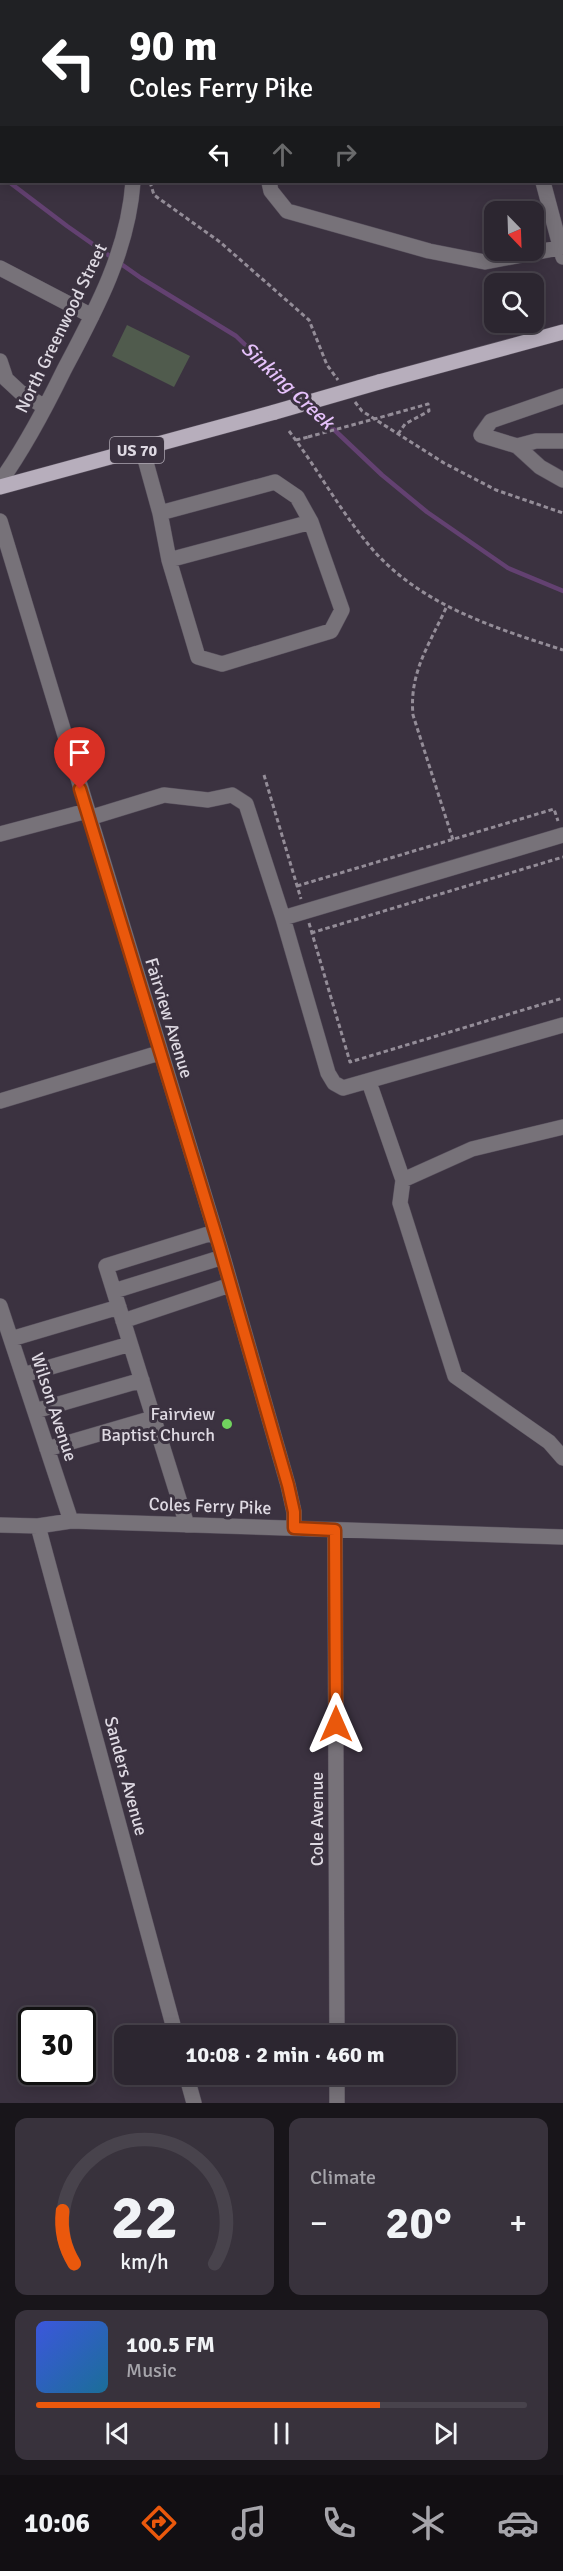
<!DOCTYPE html>
<html lang="en">
<head>
<meta charset="utf-8">
<style>
  body { margin:0; font-family:Signika,sans-serif; background:#38323c; color:#f1f3f6; height:100vh; display:flex; flex-direction:column; font-size:22px; white-space:nowrap }
  * { box-sizing:border-box; margin:0 }
  p { font-size:20px; color:#a6a5ab }
  .icon { flex:none; width:33px; height:33px; fill:none; stroke:currentColor; stroke-width:2; stroke-linecap:round; stroke-linejoin:round }
  .map { position:relative; height:2103px; overflow:hidden }
  .sheet { display:flex; flex-direction:column; gap:15px; padding:15px; background:#18151a; flex:1 }
  .sheet>* { flex:none }
  .top-card { position:absolute; left:0px; top:0px; width:564px; height:183px; box-shadow:0 3px 15px #0003,0 0 0 2px #48434c; background:#202124; color:#fff; overflow:hidden }
  .needle { width:39px; rotate:157deg }
  .tools { position:absolute; left:484px; top:201px; display:grid; gap:12px }
  .tools a { display:grid; place-items:center; width:60px; height:60px; border-radius:12px; background:#2c2630; box-shadow:0 3px 15px #0003,0 0 0 2px #48434c; font-size:30px }
  .speed { position:absolute; left:18px; top:2007px; display:flex; gap:12px; font-size:30px; font-weight:700; text-align:center }
  .speed>* { display:grid; place-content:center; width:78px; height:78px; border-radius:50%; background:#2c2630; box-shadow:0 3px 15px #0003,0 0 0 2px #48434c; line-height:1 }
  .speed .limit { border:3px solid #111; border-radius:9px; background:#fff; color:#111 }
  .pin { position:absolute; display:grid; place-items:center; width:51px; height:51px; color:#fff; margin:-62px -26px; border-radius:50% 50% 50% 0; rotate:-45deg; box-shadow:0 0 6px #0007 }
  .pin .icon { rotate:45deg }
  .me { position:absolute; width:66px; margin:-33px; rotate:0deg; stroke-linejoin:round; filter:drop-shadow(0 0 4px #0008) }
  .turn { display:flex; align-items:center; gap:21px; height:126px; padding:0 30px; font-size:27px }
  .turn .icon { width:78px; height:78px; stroke-width:2.5 }
  .turn b { display:block; font-size:42px; line-height:51px }
  .lanes { display:flex; align-items:center; height:57px; padding:0 30px; background:#0003; justify-content:center; gap:30px; direction:ltr }
  .lanes .off { opacity:.35 }
  .big { font-size:45px; font-weight:800; line-height:1.1 }
  .sheet .tile { flex:1; display:flex; flex-direction:column; justify-content:center; gap:9px; min-width:0; padding:0 21px; border-radius:12px; background:#38323c }
  .sheet .dial { align-items:center; gap:0 }
  .dial svg { height:156px; overflow:visible; fill:none; stroke:#48434c; stroke-width:7; stroke-linecap:round; text-anchor:middle }
  .dial text { fill:#f1f3f6; stroke:none }
  .song { display:flex; align-items:center; gap:18px }
  .cover { width:72px; height:72px; border-radius:9px; background:linear-gradient(135deg,hsl(230 70% 55%),hsl(200 70% 35%)) }
  .played { height:6px; border-radius:3px; background:linear-gradient(90deg,#ea580c 70%,#48434c 70%) }
  .keys { display:flex; justify-content:space-around; direction:ltr }
  .heat { display:flex; justify-content:space-between; align-items:center; font-size:33px; direction:ltr }
  .sheet .tiles { flex:1; display:grid; gap:15px; grid-template-columns:1fr 1fr }
  .tile:last-child { grid-column:span 2 }
  .trip { position:absolute; left:114px; top:2025px; width:342px; height:60px; border-radius:12px; background:#2c2630; box-shadow:0 3px 15px #0003,0 0 0 2px #48434c; font-weight:800; line-height:60px; text-align:center }
  .tabs { display:flex; height:96px; justify-content:space-around; align-items:center; background:#120f13; color:#a6a5ab }
  .tabs .icon { width:42px; height:42px }
  .tabs .on { color:#ea580c }
  .tabs b { font-size:27px; color:#f1f3f6 }
  .map>svg:first-child { display:block }
  .lines { fill:none; stroke-linecap:round; stroke-linejoin:round }
  .stream { stroke:#634171; stroke-width:4.5 }
  .building { fill:#505b4d }
  .minor-casing { stroke:#58505d; stroke-width:16 }
  .major-casing { stroke:#58505d; stroke-width:16 }
  .path { stroke:#948d98; stroke-width:3; stroke-dasharray:4.5 3; stroke-linecap:butt }
  .minor { stroke:#777279; stroke-width:15 }
  .major { stroke:#b7aebc; stroke-width:15 }
  .rail-casing { stroke:#a19aa5; stroke-width:7 }
  .rail { stroke:#3b3240; stroke-width:4.5; stroke-dasharray:14; stroke-linecap:butt }
  .major-bridge-casing { stroke:#58505d; stroke-width:16; stroke-linecap:butt }
  .path-bridge { stroke:#948d98; stroke-width:3; stroke-dasharray:4.5 3; stroke-linecap:butt }
  .major-bridge { stroke:#b7aebc; stroke-width:15 }
  .route-casing { stroke:#983908; stroke-width:15 }
  .route { stroke:#ea580c; stroke-width:10 }
  .poi-dot { fill:#71d35e; stroke:#3b3240; stroke-width:2 }
  .labels { text-anchor:middle; stroke-width:6; stroke-linejoin:round; paint-order:stroke }
  .shield { fill:#3b3240; stroke:#ada7b1; stroke-width:1.5 }
  .shield-label { font-size:16px; font-weight:bold; fill:#ded9e2 }
  .street-label { font-size:18px; fill:#ded9e2; stroke:#3b3240 }
  .poi-label { font-size:18px; fill:#ded9e2; stroke:#3b3240; text-anchor:end }
  .water-label { font-size:20px; font-style:italic; fill:#e5c1fa; stroke:#3b3240 }
</style>
</head>
<body>
<div class="map">
<svg width="563" height="2103" viewBox="0 0 563 2103">
  <rect width="100%" height="100%" fill="#3b3240"/>
  <g class="lines">
    <!-- stream -->
    <path class="stream" d="M0,176l2,1
      M9,182l58,44 74,52 95,58 66,64
      M308,405l74,70 45,37 81,56 55,23"/>
  </g>
  <!-- building -->
  <path class="building" d="M127,325l63,31 -16,31 -62,-31z"/>
  <g class="lines">
    <!-- minor casing -->
    <g class="minor-casing">
      <path id="minor" d="M117,0v2
        M216,0l9,2
        M294,0v2
        M347,0v2
        M562,2h1
        M562,137h1
        M269,182l2,9 16,20 142,40 56,11 78,-15
        M543,182l20,75
        M0,268l92,48
        M0,361l6,18 14,13 25,15
        M563,396l-72,25 -10,14 36,11 23,21 23,13
        M517,446l19,-5h27
        M142,448l18,65 9,47 29,97 24,7 109,-33 11,-21 -31,-88 -14,-25 -22,-15 -115,31
        M0,482c25,-35 45,-73 64,-112 32,-60 64,-119 69,-188
        M0,521l223,736 65,228 6,27v16
        M169,560l142,-38
        M89,818l75,-23 44,5 24,-5 14,9 37,114 45,155 6,10 9,5 220,-63
        M0,834l87,-23
        M283,918l280,-83
        M369,1082l34,98 -3,23 55,173 94,66 14,16
        M0,1101l159,-48
        M403,1180l69,-31 91,-22
        M114,1291l109,-34
        M0,1306l71,215
        M123,1321l107,-36
        M11,1339l108,-32
        M23,1375l107,-31
        M35,1411l107,-31
        M47,1449l106,-31
        M0,1525l38,1 33,-5 492,16
        M187,1525l-81,-259 109,-34
        M38,1526l138,510
        M335,1530l2,506
        M186,2074l8,29
        M337,2103v-29"/>
    </g>
    <!-- major casing -->
    <g class="major-casing">
      <path id="major" d="M379,382l184,-50
        M0,487l275,-75"/>
    </g>
    <!-- path -->
    <path class="path" d="M150,182l4,13 66,47 89,78 18,45 11,15
      M355,402l7,9 82,52 52,27 67,23
      M389,415l39,-11 1,7 -24,13 -7,10
      M289,431c28,37 50,78 79,113 49,60 124,83 195,106
      M296,440l12,-3
      M446,608c-17,37 -37,65 -33,107l40,125
      M264,775l37,124
      M297,886l257,-77 4,12
      M309,923l41,139 213,-64
      M311,933l252,-76"/>
    <!-- minor -->
    <use href="#minor" class="minor"/>
    <!-- major -->
    <use href="#major" class="major"/>
    <!-- rail casing -->
    <g class="rail-casing">
      <path id="rail" d="M0,4h2
        M562,92h1"/>
    </g>
    <!-- rail -->
    <use href="#rail" class="rail"/>
    <!-- major-bridge casing -->
    <g class="major-bridge-casing">
      <path id="major-bridge" d="M275,412l104,-30"/>
    </g>
    <!-- path-bridge -->
    <path class="path-bridge" d="M308,437l81,-22"/>
    <!-- major-bridge -->
    <use href="#major-bridge" class="major-bridge"/>
  </g>
  <g class="lines">
    <!-- route casing -->
    <g class="route-casing">
      <path id="route" d="M80,789l139,456 69,240 6,27v16l41,2 1,194"/>
    </g>
    <!-- route -->
    <use href="#route" class="route"/>
  </g>
  <!-- markers -->
  <circle class="poi-dot" cx="227" cy="1424" r="6"/>
  <g class="labels">
    <!-- shield labels -->
    <rect class="shield" x="110" y="437" width="54" height="26" rx="4.5"/>
    <g class="shield-label">
      <text x="137" y="456">US 70</text>
    </g>
    <!-- street labels -->
    <g class="street-label">
      <text transform="translate(61 328) rotate(-64)" y="6">North Greenwood Street</text>
      <text transform="translate(169 1018) rotate(73)" y="6">Fairview Avenue</text>
      <text transform="translate(54 1407) rotate(72)" y="6">Wilson Avenue</text>
      <text transform="translate(210 1506) rotate(2)" y="6">Coles Ferry Pike</text>
      <text transform="translate(126 1776) rotate(75)" y="6">Sanders Avenue</text>
      <text transform="translate(317 1819) rotate(-90)" y="6">Cole Avenue</text>
    </g>
    <!-- poi labels -->
    <g class="poi-label">
      <text x="215" y="1420">Fairview<tspan x="215" dy="21">Baptist Church</tspan></text>
    </g>
    <!-- water labels -->
    <g class="water-label">
      <text transform="translate(288 385) rotate(43)" y="7">Sinking Creek</text>
    </g>
  </g>
</svg>
<div class="tools">
<a><svg class="needle" viewBox="-14 -14 28 28"><path d="M0-13l5 13h-10z" fill="#e53935"/><path d="M0 13l5-13h-10z" fill="#a6a5ab"/></svg></a>
<a><svg class="icon" aria-label="search" viewBox="0 0 24 24"><circle cx="10" cy="10" r="6"/><path d="M15 15l6 6"/></svg></a>
</div>
<div class="speed"><div class="limit">30</div></div>
<div class="pin" style="left:80px;top:789px;background:#d93025"><svg class="icon" aria-label="arrive" viewBox="0 0 24 24"><path d="M6 21V4h12l-3 4 3 4H6"/></svg></div>
<svg class="me" style="left:336px;top:1724px" viewBox="-20 -20 40 40"><path d="M0-17L14 15 0 8-14 15z" fill="#ea580c" stroke="#fff" stroke-width="4"/></svg>
<div class="trip">10:08 · 2 min · 460 m</div>
<div class="top-card">
<div class="turn"><svg class="icon" aria-label="left" viewBox="0 0 24 24"><path d="M17 20v-9H6M10 6l-5 5 5 5"/></svg><div><b>90 m</b>Coles Ferry Pike</div></div>
<div class="lanes"><svg class="icon" aria-label="left" viewBox="0 0 24 24"><path d="M17 20v-9H6M10 6l-5 5 5 5"/></svg><svg class="icon off" aria-label="ahead" viewBox="0 0 24 24"><path d="M12 20V5M6 11l6-6 6 6"/></svg><svg class="icon off" aria-label="right" viewBox="0 0 24 24"><path d="M7 20v-9h11M14 6l5 5-5 5"/></svg></div>
</div>
</div>
<section class="sheet">
<div class="tiles">
<div class="tile dial"><svg viewBox="0 0 100 80">
<path d="M14 69A42 42 0 1 1 86 69"/>
<path d="M14 69A42 42 0 0 1 8 42" stroke="#ea580c"/>
<text x="50" y="56" font-size="32" font-weight="700">22</text>
<text x="50" y="72" font-size="11">km/h</text>
</svg></div>
<div class="tile"><p>Climate</p>
<div class="heat"><a>−</a><b class="big">20°</b><a>+</a></div>
</div>
<div class="tile">
<div class="song"><i class="cover"></i><div><b>100.5 FM</b><p>Music</p></div></div>
<div class="played"></div>
<div class="keys"><svg class="icon" aria-label="previous" viewBox="0 0 24 24"><path d="M18 5L8 12l10 7zM5 5v14"/></svg><svg class="icon" aria-label="pause" viewBox="0 0 24 24"><path d="M8 5v14M16 5v14"/></svg><svg class="icon" aria-label="next" viewBox="0 0 24 24"><path d="M6 5l10 7-10 7zM19 5v14"/></svg></div>
</div>
</div>
</section>
<nav class="tabs">
<b>10:06</b>
<svg class="icon on" aria-label="directions" viewBox="0 0 24 24"><path d="M12 3l9 9-9 9-9-9zM9 14v-3h6M13 9l2 2-2 2"/></svg>
<svg class="icon" aria-label="music" viewBox="0 0 24 24"><path d="M9 18V5l10-2v13"/><circle cx="6" cy="18" r="3"/><circle cx="16" cy="16" r="3"/></svg>
<svg class="icon" aria-label="phone" viewBox="0 0 24 24"><path d="M5 4h4l2 5-3 2q2 4 5 5l2-3 5 2v4C11 20 4 13 5 4z"/></svg>
<svg class="icon" aria-label="climate" viewBox="0 0 24 24"><path d="M12 3v18M4 7l16 10M4 17L20 7"/></svg>
<svg class="icon" aria-label="car" viewBox="0 0 24 24"><path d="M5 17H2v-5l4-1 3-4h7l3 4 3 1v5h-3M9 17h6M6 11h13"/><circle cx="7" cy="17" r="2"/><circle cx="17" cy="17" r="2"/></svg>
</nav>
</body>
</html>
